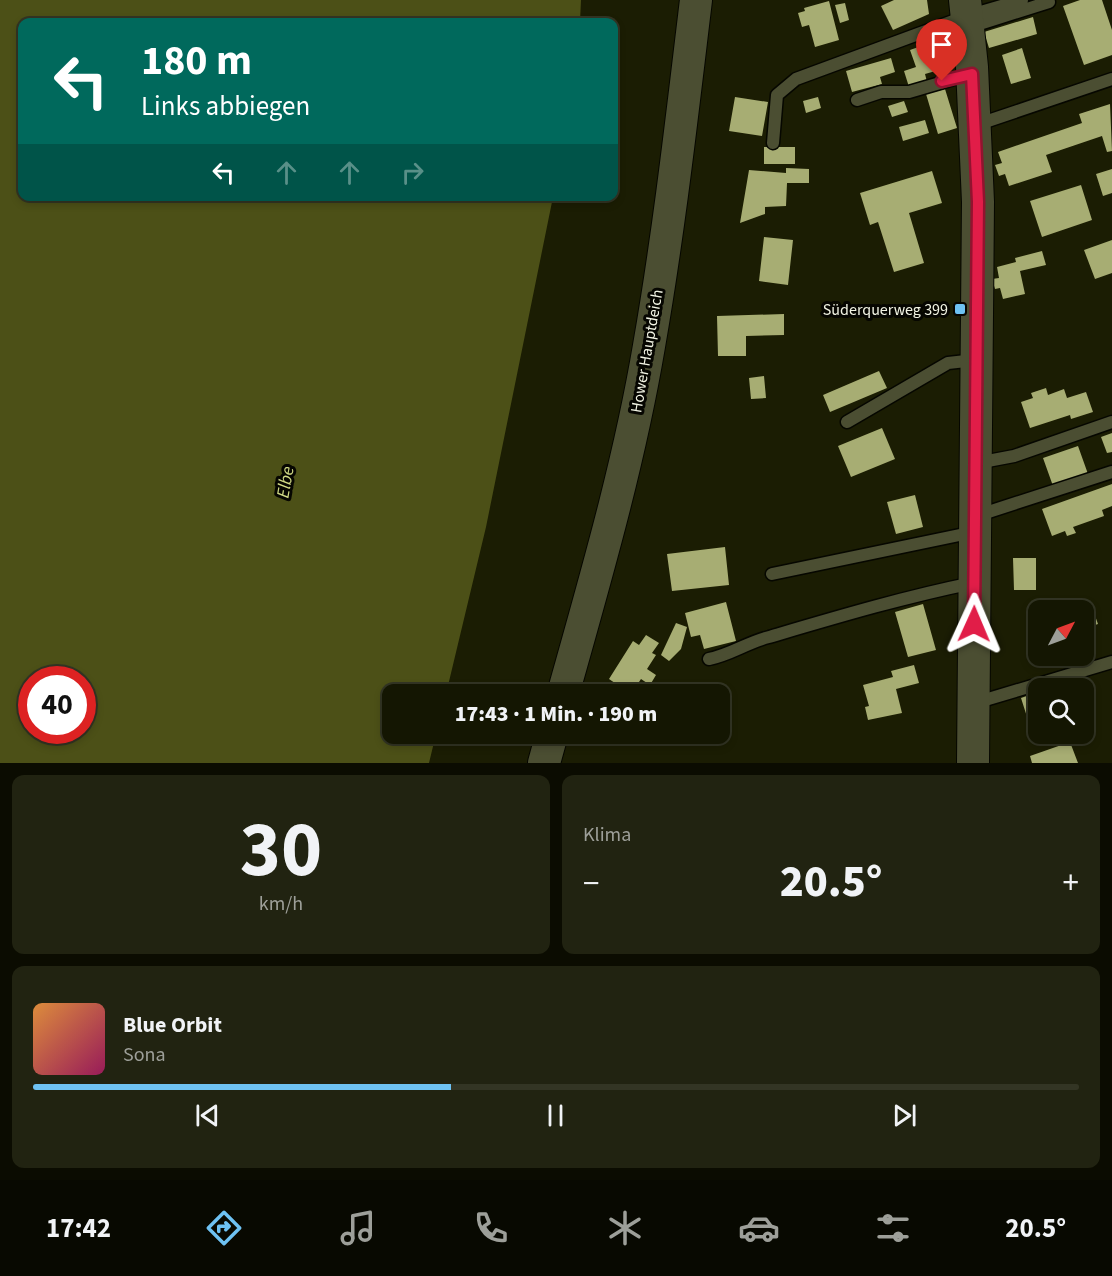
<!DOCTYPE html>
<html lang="de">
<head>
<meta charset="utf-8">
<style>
  body { margin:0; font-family:"Source Sans 3",sans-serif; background:#212311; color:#f1f3f6; height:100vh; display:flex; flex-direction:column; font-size:22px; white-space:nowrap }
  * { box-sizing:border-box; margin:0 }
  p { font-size:20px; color:#9d9f99 }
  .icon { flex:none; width:33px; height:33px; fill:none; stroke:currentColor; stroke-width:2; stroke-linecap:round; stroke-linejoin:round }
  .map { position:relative; height:763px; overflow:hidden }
  .panel { display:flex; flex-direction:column; gap:12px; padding:12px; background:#0b0c01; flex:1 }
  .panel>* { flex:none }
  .guide { position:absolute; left:18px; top:18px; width:600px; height:183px; border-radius:12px; box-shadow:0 3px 9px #0003,0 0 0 2px #333524; background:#00695c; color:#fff; overflow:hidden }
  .needle { width:39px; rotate:49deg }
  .tools { position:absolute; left:1028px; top:600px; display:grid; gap:12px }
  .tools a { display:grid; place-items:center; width:66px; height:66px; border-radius:12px; background:#141602; box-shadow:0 3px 9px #0003,0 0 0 2px #333524; font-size:30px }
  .speed { position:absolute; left:18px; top:666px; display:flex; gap:12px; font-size:30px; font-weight:700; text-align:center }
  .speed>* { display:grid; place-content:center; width:78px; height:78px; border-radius:50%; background:#141602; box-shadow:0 3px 9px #0003,0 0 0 2px #333524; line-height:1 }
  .speed .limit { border:9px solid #d22; background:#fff; color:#111 }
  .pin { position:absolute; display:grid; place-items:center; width:51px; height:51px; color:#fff; margin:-62px -26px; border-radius:50% 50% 50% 0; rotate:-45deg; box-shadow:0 0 6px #0007 }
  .pin .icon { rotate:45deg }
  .me { position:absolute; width:66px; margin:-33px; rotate:1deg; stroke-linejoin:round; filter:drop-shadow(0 0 4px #0008) }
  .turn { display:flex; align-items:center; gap:21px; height:126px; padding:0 24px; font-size:27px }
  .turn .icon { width:78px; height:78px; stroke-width:2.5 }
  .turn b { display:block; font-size:42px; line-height:51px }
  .lanes { display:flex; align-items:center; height:57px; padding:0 24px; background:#0003; justify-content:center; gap:30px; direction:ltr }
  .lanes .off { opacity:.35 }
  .big { font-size:45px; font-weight:800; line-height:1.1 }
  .panel .tile { flex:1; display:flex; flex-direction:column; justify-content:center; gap:9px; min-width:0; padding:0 21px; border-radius:12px; background:#212311 }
  .panel .dial { align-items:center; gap:0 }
  .dial b { font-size:78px; line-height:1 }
  .song { display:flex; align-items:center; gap:18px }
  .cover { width:72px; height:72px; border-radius:9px; background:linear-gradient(135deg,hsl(30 70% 55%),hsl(330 70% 35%)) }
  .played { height:6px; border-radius:3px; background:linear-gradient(90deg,#6ec2f3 40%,#333524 40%) }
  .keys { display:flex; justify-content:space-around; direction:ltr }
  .heat { display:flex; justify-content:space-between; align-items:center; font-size:33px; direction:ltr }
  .panel .tiles { flex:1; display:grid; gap:12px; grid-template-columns:1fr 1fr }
  .tile:last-child { grid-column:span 2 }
  .trip { position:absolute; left:382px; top:684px; width:348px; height:60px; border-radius:12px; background:#141602; box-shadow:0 3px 9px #0003,0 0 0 2px #333524; font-weight:800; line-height:60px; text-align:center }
  .tabs { display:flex; height:96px; justify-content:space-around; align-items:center; background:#080901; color:#9d9f99 }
  .tabs .icon { width:42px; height:42px }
  .tabs .current { color:#6ec2f3 }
  .tabs b { font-size:27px; color:#f1f3f6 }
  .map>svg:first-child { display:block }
  .water { fill:#4c5017; fill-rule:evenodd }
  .building { fill:#a7ad73 }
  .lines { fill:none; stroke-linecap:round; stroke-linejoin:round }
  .service-casing { stroke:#060700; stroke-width:15 }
  .tertiary-casing { stroke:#060700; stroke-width:34 }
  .service { stroke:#4b4e32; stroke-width:12 }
  .tertiary { stroke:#4b4e32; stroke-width:32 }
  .route-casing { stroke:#92132f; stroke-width:15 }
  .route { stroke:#e11d48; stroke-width:10 }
  .poi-dot { fill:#6ec2f3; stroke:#060601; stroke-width:2 }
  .labels { text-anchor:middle; stroke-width:6; stroke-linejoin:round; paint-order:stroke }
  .poi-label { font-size:16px; fill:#f2f4e4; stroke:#060601; text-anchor:end }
  .street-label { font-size:16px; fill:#f2f4e4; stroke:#060601 }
  .water-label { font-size:18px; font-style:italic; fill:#d2db86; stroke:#060601 }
</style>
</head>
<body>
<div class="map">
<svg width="1112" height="763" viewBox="0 0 1112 763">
  <rect width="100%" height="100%" fill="#1b1d03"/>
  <!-- water -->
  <path class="water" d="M0,0h581l-1,22h-558v174l531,1 -67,330 -40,167h-53v40h43l-7,29h-429zM32,680h50v50h-50z"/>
  <!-- building -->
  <path class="building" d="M894,0h33l2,14 -36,16 -12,-24z
    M1080,0h22l10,30v25l-28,10 -21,-59z
    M829,1l10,39 -24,7 -6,-22 -7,2 -4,-14 7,-2 -1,-3z
    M845,3l4,17 -9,3 -5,-18z
    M1033,17l4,17 -48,14 -5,-16z
    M940,33l9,28 -12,4 2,5 -14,4 2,8 -18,5 -5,-16 12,-4 -6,-17 14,-5 -2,-6z
    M1022,48l9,30 -20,6 -9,-29z
    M891,58l4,14 -15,5 2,7 -30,8 -6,-21z
    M945,89l12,39 -19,6 -12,-40z
    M735,97l33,5 -6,34 -33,-5z
    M818,97l3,11 -15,5 -3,-12z
    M904,101l4,11 -16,5 -4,-11z
    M1110,104l2,47 -5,1 -5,-16 -56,19 6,17 -43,14 -4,-12 -6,2 -4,-11 7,-2 -4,-11 84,-29 -3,-9z
    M925,120l4,13 -26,8 -4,-14z
    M764,147h31v17h-31z
    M786,168l23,1v14h-22l-1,23 -21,1v7l-25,9 9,-53 37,3z
    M1112,169v24l-9,3 -7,-22z
    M932,171l10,32 -33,10 15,50 -30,9 -16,-50 -8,3 -10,-32z
    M1081,185l11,35 -50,17 -12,-36z
    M764,237l29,3 -5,45 -29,-4z
    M1112,240v33l-17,6 -11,-29z
    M1042,251l4,14 -26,6 5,23 -22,5 -3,-11 -5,1 -3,-10 7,-1 -2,-11 19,-5 -1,-4z
    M784,314v21l-38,1v20h-28l-1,-40z
    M879,371l8,17 -57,24 -7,-17z
    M764,376l2,22 -15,1 -2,-21z
    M1046,388l2,7 16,-6 3,9 19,-6 7,20 -22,7 -1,-4 -40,13 -9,-26 12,-4 -2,-5z
    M882,428l13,31 -44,18 -13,-31z
    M1112,433v19l-5,1 -6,-16z
    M1078,446l10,28 -35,12 -10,-28z
    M1112,484v22l-10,4 2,6 -31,11 3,6 -9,3 -2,-5 -13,5 -10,-27z
    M915,495l8,32 -27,7 -9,-32z
    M725,547l4,38 -57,6 -5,-37z
    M1013,558h23v32h-22z
    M726,602l10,39 -32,8 -4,-14 -9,2 -6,-24z
    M923,604l13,46 -28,7 -13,-45z
    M1093,610l5,14 -15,5v-16z
    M676,623l11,4 -6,22 -12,12 -8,-6z
    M646,635l13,8 -7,10 4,2 -9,14 9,6 -6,10 -9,-6 -10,15 -22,-15 24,-38 6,4z
    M914,665l5,18 -23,6 6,24 -34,7 -3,-13 4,-1 -6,-21 30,-8 -2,-6z
    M1063,683l2,5h-15z
    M1038,692v25l-10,3 -7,-22z
    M1070,742l8,21h-46l-2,-7z"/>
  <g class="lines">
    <!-- service casing -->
    <g class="service-casing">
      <path id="service" d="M970,27l79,-25
        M857,100l24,-8h28l62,-18
        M976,125l136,-46
        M773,143l4,-48 19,-16 171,-63 55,-16
        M847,422l101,-59 27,-3
        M977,463l37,-7 98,-34
        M976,516l136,-44
        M772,574l202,-42
        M709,659c21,-4 39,-17 60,-22 68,-20 135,-40 204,-54
        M975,703l137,-41"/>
    </g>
    <!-- tertiary casing -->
    <g class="tertiary-casing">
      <path id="tertiary" d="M965,0l7,67 6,135 -5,561
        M563,694c32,-114 66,-230 86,-348 20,-114 33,-230 47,-346
        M544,763l8,-29"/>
    </g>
    <!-- service -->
    <use href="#service" class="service"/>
    <!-- tertiary -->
    <use href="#tertiary" class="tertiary"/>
  </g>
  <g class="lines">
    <!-- route casing -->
    <g class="route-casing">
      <path id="route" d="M942,81l30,-7 6,128 -4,422"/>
    </g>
    <!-- route -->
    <use href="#route" class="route"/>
  </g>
  <!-- markers -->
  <rect class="poi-dot" x="954" y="303" width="12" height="12" rx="3"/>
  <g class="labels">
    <!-- poi labels -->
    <g class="poi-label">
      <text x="948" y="315">Süderquerweg 399</text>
    </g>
    <!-- street labels -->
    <g class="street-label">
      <text transform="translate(646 351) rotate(-80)" y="6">Hower Hauptdeich</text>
    </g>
    <!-- water labels -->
    <g class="water-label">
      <text transform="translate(285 482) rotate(-80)" y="6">Elbe</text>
    </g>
  </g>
</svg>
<div class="tools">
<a><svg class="needle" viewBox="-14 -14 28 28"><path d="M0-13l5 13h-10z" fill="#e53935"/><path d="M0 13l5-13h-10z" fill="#9d9f99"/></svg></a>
<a><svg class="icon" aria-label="search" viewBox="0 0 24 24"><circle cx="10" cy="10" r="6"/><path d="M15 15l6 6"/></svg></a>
</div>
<div class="speed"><div class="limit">40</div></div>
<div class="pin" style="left:942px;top:81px;background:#d93025"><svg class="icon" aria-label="arrive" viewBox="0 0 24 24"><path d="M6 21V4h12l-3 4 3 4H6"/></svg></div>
<svg class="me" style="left:974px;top:624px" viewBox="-20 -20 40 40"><path d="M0-17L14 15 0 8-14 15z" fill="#e11d48" stroke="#fff" stroke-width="4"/></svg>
<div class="trip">17:43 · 1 Min. · 190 m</div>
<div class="guide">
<div class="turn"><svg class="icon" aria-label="left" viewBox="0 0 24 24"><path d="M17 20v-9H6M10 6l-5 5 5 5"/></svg><div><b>180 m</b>Links abbiegen</div></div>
<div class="lanes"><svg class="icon" aria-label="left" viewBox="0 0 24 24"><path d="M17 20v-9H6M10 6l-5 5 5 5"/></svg><svg class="icon off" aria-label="ahead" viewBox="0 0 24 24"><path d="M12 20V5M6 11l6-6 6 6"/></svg><svg class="icon off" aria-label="ahead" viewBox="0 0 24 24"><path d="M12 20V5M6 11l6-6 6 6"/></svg><svg class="icon off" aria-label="right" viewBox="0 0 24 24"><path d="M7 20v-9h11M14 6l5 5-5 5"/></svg></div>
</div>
</div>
<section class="panel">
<div class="tiles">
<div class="tile dial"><b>30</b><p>km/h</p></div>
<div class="tile"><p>Klima</p>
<div class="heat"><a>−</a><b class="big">20.5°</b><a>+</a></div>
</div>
<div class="tile">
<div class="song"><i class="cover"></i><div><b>Blue Orbit</b><p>Sona</p></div></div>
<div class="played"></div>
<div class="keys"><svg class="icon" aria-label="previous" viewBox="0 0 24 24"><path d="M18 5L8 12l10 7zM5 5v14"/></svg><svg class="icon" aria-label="pause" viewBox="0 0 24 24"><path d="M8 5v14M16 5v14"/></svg><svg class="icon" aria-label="next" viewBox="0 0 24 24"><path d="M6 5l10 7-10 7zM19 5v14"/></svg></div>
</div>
</div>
</section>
<nav class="tabs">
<b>17:42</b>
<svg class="icon current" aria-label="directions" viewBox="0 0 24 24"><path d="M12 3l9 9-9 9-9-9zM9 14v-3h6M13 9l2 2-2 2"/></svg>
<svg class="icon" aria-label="music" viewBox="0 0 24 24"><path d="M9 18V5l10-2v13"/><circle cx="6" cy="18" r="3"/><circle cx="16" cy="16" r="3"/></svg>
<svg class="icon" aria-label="phone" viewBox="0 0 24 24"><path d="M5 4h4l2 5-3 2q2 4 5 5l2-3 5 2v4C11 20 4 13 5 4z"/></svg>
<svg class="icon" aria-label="climate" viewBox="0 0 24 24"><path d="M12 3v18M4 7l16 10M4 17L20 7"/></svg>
<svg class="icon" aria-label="car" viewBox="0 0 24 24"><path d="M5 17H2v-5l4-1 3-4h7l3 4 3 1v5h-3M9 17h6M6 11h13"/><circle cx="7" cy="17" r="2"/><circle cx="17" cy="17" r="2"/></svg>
<svg class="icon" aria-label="filters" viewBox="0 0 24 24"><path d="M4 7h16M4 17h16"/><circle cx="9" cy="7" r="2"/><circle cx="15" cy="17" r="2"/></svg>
<b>20.5°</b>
</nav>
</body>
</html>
